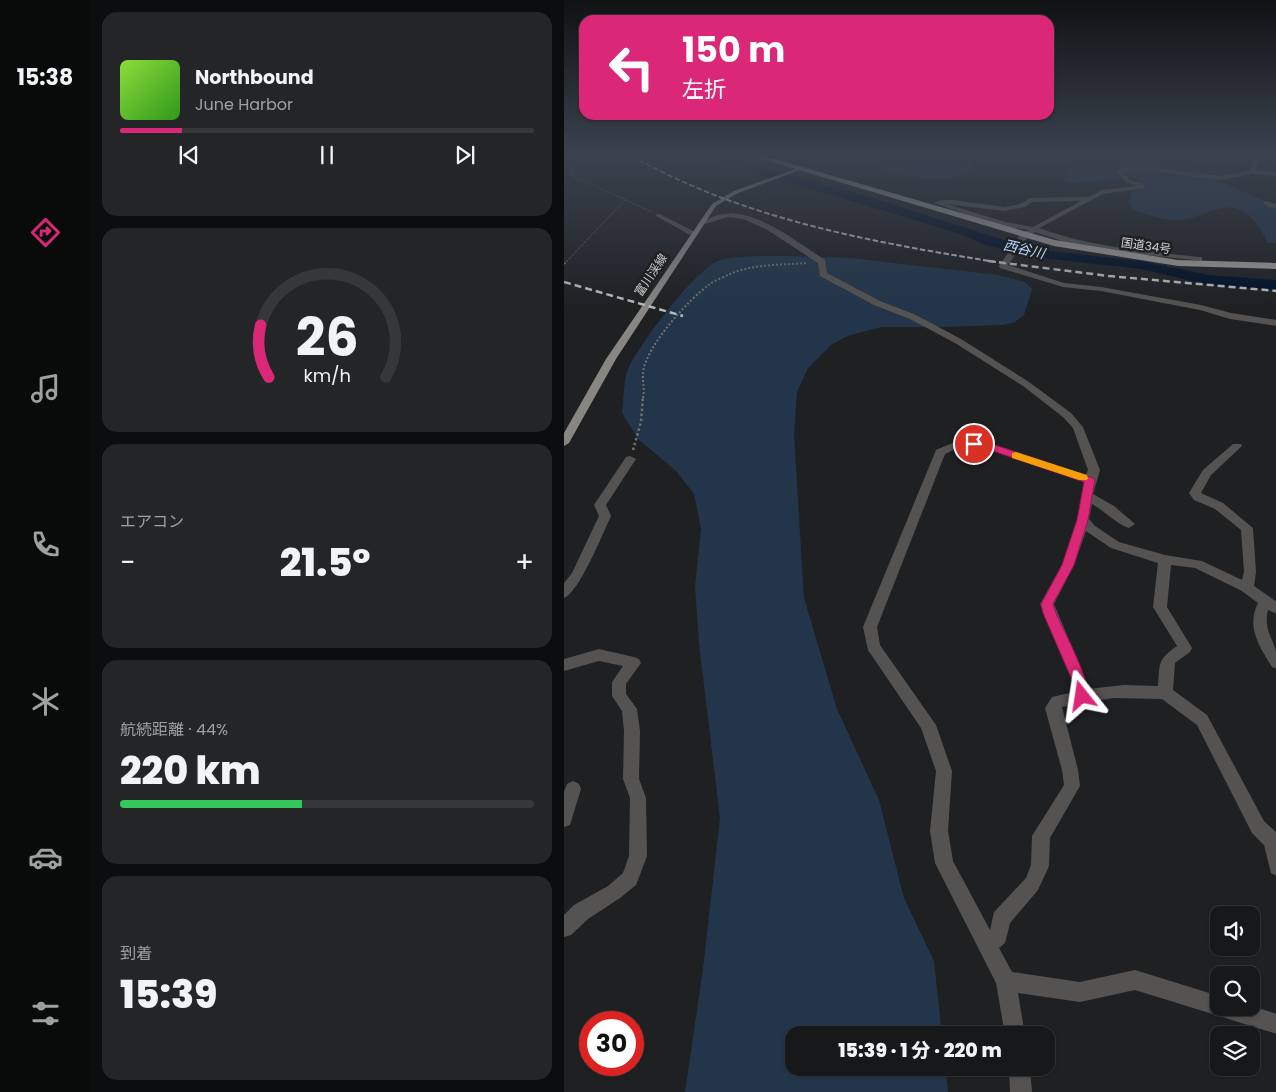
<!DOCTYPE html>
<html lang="ja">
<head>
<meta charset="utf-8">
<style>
  body { margin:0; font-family:Poppins,"Noto Sans JP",sans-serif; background:#232527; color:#f1f3f6; height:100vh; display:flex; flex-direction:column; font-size:19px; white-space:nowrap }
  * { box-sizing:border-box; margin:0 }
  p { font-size:16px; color:#9ea0a2 }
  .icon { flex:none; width:28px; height:28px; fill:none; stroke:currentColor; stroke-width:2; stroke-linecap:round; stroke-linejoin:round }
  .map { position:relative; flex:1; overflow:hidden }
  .drawer { display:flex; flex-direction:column; gap:12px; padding:12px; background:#0c0d0e; width:474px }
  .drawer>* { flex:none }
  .hud { position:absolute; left:15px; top:15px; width:475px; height:105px; border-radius:15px; box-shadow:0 1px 4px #0004,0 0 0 1px #353739; background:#db2777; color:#fff; overflow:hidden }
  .buttons { position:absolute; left:646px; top:906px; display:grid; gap:10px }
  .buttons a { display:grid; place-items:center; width:50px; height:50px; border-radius:10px; background:#16181a; box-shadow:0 1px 4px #0004,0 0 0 1px #353739; font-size:25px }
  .speed { position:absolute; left:15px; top:1011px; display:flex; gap:10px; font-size:25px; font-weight:700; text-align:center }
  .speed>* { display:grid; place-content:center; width:65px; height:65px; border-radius:50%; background:#16181a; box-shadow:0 1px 4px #0004,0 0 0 1px #353739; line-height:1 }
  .speed .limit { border:8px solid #d22; background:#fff; color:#111 }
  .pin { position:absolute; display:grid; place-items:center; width:42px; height:42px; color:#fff; margin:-21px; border:2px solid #fff; border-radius:50%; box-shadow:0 1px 5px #0007 }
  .me { position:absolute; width:55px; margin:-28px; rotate:345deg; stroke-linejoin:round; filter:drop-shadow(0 0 4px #0008) }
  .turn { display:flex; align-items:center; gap:18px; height:105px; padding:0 20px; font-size:22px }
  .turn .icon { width:65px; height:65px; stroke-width:2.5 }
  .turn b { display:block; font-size:35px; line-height:42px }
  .big { font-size:38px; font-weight:800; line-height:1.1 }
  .drawer .tile { flex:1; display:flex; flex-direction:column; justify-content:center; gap:8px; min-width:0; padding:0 18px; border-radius:15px; background:#232527 }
  .drawer .dial { align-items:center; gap:0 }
  .dial svg { height:130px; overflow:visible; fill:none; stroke:#353739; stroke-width:7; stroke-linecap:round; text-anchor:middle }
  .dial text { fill:#f1f3f6; stroke:none }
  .song { display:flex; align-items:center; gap:15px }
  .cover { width:60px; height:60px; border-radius:8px; background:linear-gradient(135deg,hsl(90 70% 55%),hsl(110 70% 35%)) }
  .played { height:5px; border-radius:2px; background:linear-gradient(90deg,#db2777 15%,#353739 15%) }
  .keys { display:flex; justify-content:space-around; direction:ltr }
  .heat { display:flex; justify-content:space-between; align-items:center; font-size:28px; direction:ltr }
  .charge { height:8px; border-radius:4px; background:linear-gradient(90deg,#34c759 44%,#353739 0) }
  .trip { position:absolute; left:221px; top:1026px; width:270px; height:50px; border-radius:15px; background:#16181a; box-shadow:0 1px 4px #0004,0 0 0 1px #353739; font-weight:800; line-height:50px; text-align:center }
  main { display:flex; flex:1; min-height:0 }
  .tabs { display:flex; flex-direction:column; width:90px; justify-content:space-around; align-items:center; background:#090a0a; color:#9ea0a2 }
  .tabs .icon { width:35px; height:35px }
  .tabs .selected { color:#db2777 }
  .tabs b { font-size:22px; color:#f1f3f6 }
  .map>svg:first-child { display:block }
  .green { fill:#22354a }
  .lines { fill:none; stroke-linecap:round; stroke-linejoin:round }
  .river { fill:#001026; fill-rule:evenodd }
  .path-far2 { stroke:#6e7072; stroke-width:1; stroke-dasharray:1 1; stroke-linecap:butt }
  .path-far1 { stroke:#6e7072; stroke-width:2; stroke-dasharray:2 2; stroke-linecap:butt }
  .path { stroke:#6e7072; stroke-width:2.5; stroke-dasharray:2.5 2.5; stroke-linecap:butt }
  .minor { fill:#545352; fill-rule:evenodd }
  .major { fill:#878683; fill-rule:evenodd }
  .highway { fill:#9c9a97; fill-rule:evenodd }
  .rail-far1 { stroke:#b9babc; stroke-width:2; stroke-dasharray:5.5 2.5; stroke-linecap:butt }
  .rail { stroke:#b9babc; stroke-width:2.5; stroke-dasharray:7 4; stroke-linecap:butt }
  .route { fill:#db2777; stroke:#8e194d }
  .slow { fill:#f59e0b }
  .labels { text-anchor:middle; stroke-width:5; stroke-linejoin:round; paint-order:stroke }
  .far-street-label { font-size:12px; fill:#d0d1d3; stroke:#1e2022 }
  .far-water-label { font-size:14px; font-style:italic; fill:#b3d7fd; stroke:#1e2022 }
</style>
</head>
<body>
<main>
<nav class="tabs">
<b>15:38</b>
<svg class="icon selected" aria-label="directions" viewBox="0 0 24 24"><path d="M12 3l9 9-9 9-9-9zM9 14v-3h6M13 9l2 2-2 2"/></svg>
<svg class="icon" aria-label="music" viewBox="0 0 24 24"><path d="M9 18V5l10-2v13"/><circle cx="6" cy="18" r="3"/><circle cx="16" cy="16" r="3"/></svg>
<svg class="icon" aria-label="phone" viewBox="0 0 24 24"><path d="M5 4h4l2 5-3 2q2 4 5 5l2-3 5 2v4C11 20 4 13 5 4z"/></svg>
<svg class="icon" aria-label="climate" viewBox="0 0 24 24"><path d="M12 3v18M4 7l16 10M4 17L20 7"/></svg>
<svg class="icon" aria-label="car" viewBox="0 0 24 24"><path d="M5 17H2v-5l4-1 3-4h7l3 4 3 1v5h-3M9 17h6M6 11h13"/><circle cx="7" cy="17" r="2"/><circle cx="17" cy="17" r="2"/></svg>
<svg class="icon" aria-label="filters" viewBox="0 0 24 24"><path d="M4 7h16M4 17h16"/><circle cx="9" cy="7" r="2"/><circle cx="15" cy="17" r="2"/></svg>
</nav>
<section class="drawer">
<div class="tile">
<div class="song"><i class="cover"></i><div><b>Northbound</b><p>June Harbor</p></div></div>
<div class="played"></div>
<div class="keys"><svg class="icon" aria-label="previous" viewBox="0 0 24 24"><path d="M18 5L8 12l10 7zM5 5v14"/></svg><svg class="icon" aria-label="pause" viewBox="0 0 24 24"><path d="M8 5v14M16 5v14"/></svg><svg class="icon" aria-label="next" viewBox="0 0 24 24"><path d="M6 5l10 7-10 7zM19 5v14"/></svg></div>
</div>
<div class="tile dial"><svg viewBox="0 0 100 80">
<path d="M14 69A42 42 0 1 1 86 69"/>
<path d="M14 69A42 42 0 0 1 9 37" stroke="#db2777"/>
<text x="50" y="56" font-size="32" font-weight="700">26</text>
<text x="50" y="72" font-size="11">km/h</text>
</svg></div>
<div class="tile"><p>エアコン</p>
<div class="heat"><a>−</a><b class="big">21.5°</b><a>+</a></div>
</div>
<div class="tile"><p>航続距離 · 44%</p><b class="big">220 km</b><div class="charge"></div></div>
<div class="tile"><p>到着</p><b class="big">15:39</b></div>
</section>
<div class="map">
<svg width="713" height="1092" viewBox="0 0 713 1092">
  <rect width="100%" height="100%" fill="#1e2022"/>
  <!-- green -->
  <path class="green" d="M297,156h93l17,4 5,8c-33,21 -78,6 -111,-4z
    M479,156h108l36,11 89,39v37h-8c-9,-18 -22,-39 -46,-35 -13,3 -26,10 -41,12 -15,2 -34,-6 -49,-10l-3,-8 3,-11 14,-5 -13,-9 -63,6 -5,-3 8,-15z
    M223,256l63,2 148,17 27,7 7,7 -8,26 -9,7 -12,3 -60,2h-61l-32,8 -18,9 -24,24 -11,24 -3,43 10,163 33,111 42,91 25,98 30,63 8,74h-148v33h152l2,24h-263l18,-123 17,-151 -21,-174 -4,-58 6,-57 -7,-35 -18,-23 -38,-32 -16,-26c2,-14 1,-34 7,-46 13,-26 61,-90 85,-104 13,-8 56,-7 73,-7z"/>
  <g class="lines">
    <!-- river -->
    <path class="river" d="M153,156h17l38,14 104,29 156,50 109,12 68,14 68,5v10l-68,-5 -68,-16 -110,-12 -48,-13 -20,-9 -97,-30 -102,-29z"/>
    <!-- path-far2 -->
    <path class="path-far2" d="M19,156l-12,14v5l81,37
      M2,262l59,-62"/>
    <!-- path-far1 -->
    <path class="path-far1" d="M0,264l3,-3
      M79,398c2,-9 -1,-17 0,-26 4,-27 45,-72 67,-88 5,-4 14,-7 20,-10 23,-10 52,-9 76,-11"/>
    <!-- path -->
    <path class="path" d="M69,450l8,-28 2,-25"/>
    <!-- minor -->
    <path class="minor" d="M692,156h6l-6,14 21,2v4l-25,-2 -32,6 -68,-9 -29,1 7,8 14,4v4l-41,6 -64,34c51,19 107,23 160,29h3v4l-73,-8 -67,-12 -27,-9 -8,6 -19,27 56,18 37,4 100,18 30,8 46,7v6l-47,-7 -30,-9 -99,-19 -38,-4 -63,-19 -1,-2 22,-32 7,-4 -27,-4 -67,-23 7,-3h12l51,7 16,-3 10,-6 58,-1 14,-7 36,-4 -12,-4 -10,-11 4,-3 32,-1 68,9 29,-5zM517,201l-48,26 -28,-5 -58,-18 57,7 21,-4 7,-5z
      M702,201l11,3v4l-9,-1 -5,-4z
      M168,213c34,3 65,29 93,47l2,13 53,28 36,14 45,24 68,43 42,31 12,14 17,43 -7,24 21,12 21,18 -6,4c-11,-3 -26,-18 -37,-24l-3,15 6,7 24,16 46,13 37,6 40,19 2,-8 -3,-42 -26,-21 -21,-9 -5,-7 14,-23 30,-26h8l1,2 -31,29 -10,18 22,10 30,25 3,44 -2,14 23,16v12l-9,-4c-4,16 2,24 7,38 2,6 2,15 2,21l-5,-2c-13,-21 -26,-40 -14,-64l-16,-12 -47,-23 -24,-3 -4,42 25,41 -2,4 -15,11 -2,27 34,25 57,106 13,12v43l-6,-3 -7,-28 -12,-12 -55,-108 -35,-26 -49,-1 -51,9 16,63 2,16 -30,52 -1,28 -11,24 -28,33 -5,20 -6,5 13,24 68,10 55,-12 84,26v12l33,-2 25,8v20l-142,-44 -55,12 -62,-9 7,42h-20l-9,-52 -61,-120 -5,-32 6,-60 -15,-43 -53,-78 -5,-23 73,-177 19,-8 34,1 97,32 2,-5 -15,-42 -10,-11 -40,-31 -68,-43 -45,-24 -36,-14 -54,-29 -2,-13 -52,-34 -23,-10 -15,-2 -26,8 -4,-2 19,-8zM393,448l31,1 96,33 -7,38 -15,45 -22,39 32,76 2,12 -22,5 -7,11 17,62 2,15 -32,51 -1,29 -5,13 -32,34 -4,18 -37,-69 -5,-30 4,-60 -16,-46 -56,-80 -3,-18 68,-173zM522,531l25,17 47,15 -5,44 24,39c-20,14 -17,17 -19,40l-34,-1 -36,4 -2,-9 -32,-76 20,-39z
      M92,214h4l39,20 -7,2 -36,-20z
      M66,456l6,3 -30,46 5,11c-8,17 -32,77 -47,82v-15l8,-10 27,-57 -5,-11 32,-48z
      M35,649l35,8 5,2 2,4 -15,21v10l11,15 3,22 -1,48 7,19 1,58 -11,29 -16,13 -32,21 -17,16 -7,2v-22l10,-10 34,-19 15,-13 6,-17 1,-58 -7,-19 1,-48 -2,-20 -10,-15v-14l11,-16 -24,-5 -35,10v-12z
      M9,781l6,3 2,5 -11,36 -6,2v-36l3,-7z
      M445,1068h21l2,24h-22z"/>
    <!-- major -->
    <path class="major" d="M234,168l5,1 -65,24 -22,13 -100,153 -47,84 -5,3v-13l42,-74 106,-155 22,-13z"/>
    <!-- highway -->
    <path class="highway" d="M188,156h12l291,84 123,20 99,3v6l-99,-3 -124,-20z"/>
    <!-- rail-far1 -->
    <path class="rail-far1" d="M68,156c111,63 239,86 364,106"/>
    <!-- rail -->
    <path class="rail" d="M424,261l121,15 168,15
      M0,282l119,34"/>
  </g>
  <!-- sky -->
  <linearGradient id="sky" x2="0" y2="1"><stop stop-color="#101213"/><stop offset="0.5" stop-color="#3b424f"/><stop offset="1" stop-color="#3b424f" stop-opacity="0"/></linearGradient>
  <rect width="713" height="309" fill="url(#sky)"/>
  <!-- route -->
  <path class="route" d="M410,441l18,3 101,34 2,2 -7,40 -14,45 -21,39 3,9c7,17 38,73 31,87l-5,2 -5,-2 -5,-20 -29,-67 -2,-9 21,-39 15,-45 7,-38 -97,-33 -17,-3v-4z"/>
  <!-- slow -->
  <path class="slow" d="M452,452l71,23 1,3 -1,2h-8l-67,-22v-5z"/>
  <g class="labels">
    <!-- far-street labels -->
    <g class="far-street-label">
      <text transform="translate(582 246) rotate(8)" y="4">国道34号</text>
      <text transform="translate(87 275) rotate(-56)" y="4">富川渓線</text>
    </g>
    <!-- far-water labels -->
    <g class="far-water-label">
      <text transform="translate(460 249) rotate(13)" y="5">西谷川</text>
    </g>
  </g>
</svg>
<div class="buttons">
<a><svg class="icon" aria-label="sound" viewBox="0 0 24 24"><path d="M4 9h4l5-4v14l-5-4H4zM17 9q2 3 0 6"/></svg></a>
<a><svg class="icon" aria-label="search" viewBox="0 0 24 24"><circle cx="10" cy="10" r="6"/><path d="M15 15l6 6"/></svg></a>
<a><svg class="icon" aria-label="layers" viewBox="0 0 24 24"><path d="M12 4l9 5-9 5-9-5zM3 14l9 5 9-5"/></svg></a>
</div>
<div class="speed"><div class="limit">30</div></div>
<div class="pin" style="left:410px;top:444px;background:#d93025"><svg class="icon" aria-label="arrive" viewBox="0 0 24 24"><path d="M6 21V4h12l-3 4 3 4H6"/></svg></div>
<svg class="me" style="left:518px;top:696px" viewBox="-20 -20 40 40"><path d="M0-17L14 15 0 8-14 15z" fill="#db2777" stroke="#fff" stroke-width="4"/></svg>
<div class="trip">15:39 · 1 分 · 220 m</div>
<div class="hud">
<div class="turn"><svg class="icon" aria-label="left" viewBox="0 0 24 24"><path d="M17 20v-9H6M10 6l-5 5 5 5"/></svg><div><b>150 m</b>左折</div></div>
</div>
</div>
</main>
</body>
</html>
